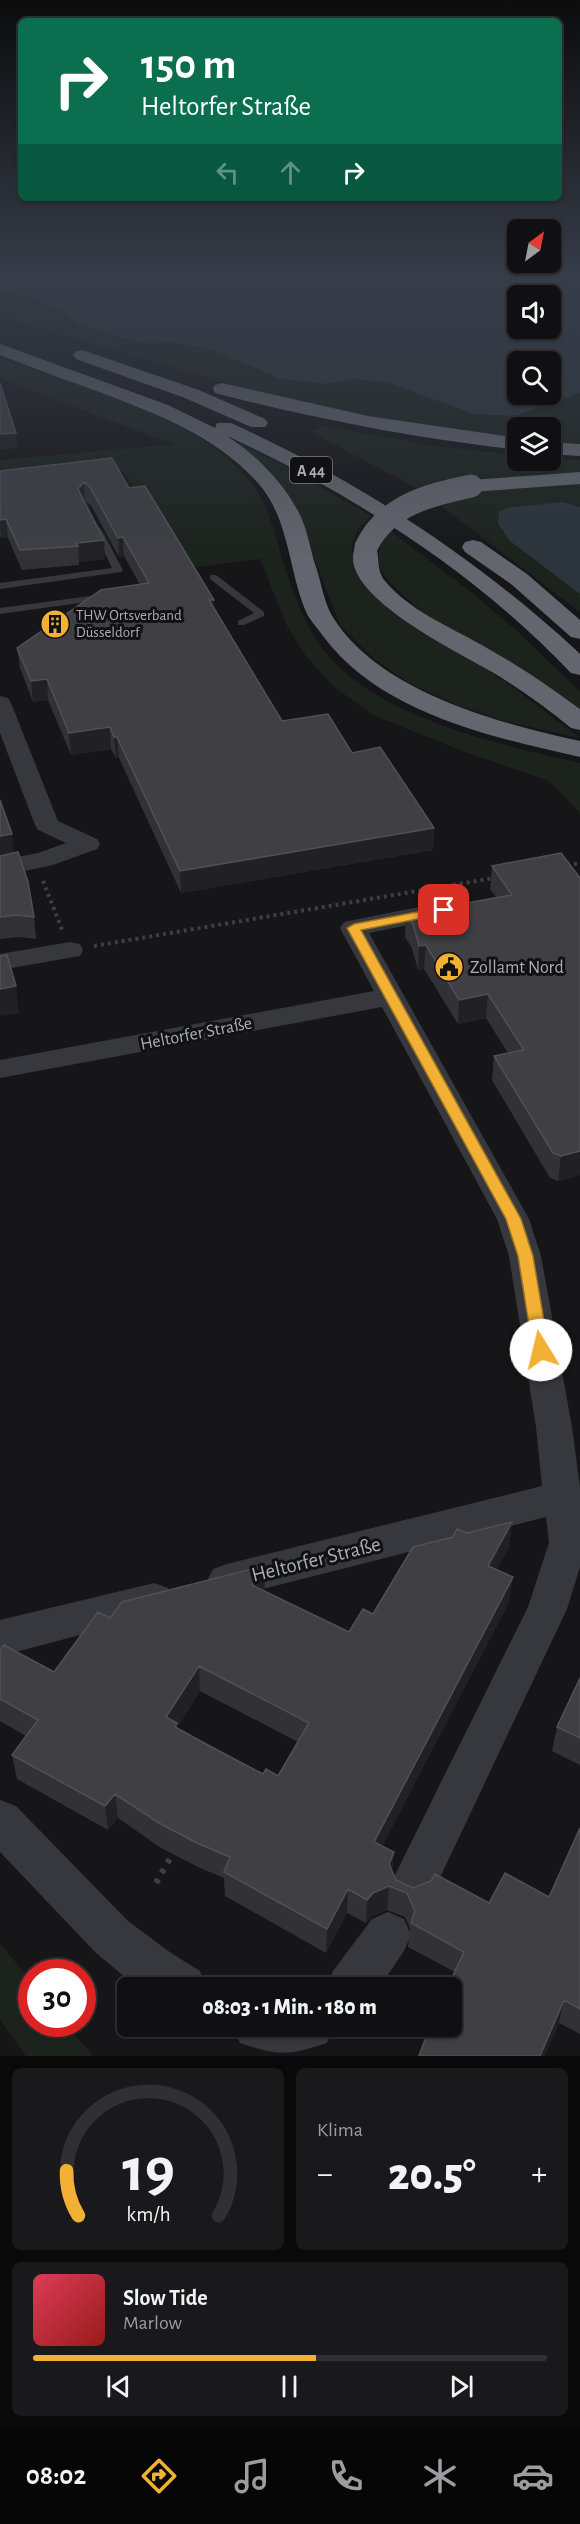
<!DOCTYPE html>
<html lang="de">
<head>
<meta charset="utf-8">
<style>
  body { margin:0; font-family:"Alegreya Sans",sans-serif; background:#19191b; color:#f1f3f6; height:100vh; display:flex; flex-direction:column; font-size:22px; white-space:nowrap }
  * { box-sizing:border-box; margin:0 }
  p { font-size:20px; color:#9c9d9f }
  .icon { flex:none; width:33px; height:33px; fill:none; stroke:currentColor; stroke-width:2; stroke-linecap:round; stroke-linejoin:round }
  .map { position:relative; height:2056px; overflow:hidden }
  .panel { display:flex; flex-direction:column; gap:12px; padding:12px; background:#09090a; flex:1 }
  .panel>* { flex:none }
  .guide { position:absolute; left:18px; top:18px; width:544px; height:183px; border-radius:9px; box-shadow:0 2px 4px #0004,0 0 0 2px #303032; background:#0b6e4f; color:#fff; overflow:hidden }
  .needle { width:39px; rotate:32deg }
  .fabs { position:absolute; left:507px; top:219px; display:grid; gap:12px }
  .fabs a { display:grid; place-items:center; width:54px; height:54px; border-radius:9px; background:#101012; box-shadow:0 2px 4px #0004,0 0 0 2px #303032; font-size:30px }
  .speed { position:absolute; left:18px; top:1959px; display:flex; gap:12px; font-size:30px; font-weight:700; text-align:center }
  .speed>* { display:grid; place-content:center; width:78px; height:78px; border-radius:50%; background:#101012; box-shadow:0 2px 4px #0004,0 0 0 2px #303032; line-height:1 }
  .speed .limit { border:9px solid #d22; background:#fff; color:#111 }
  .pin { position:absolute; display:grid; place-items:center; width:51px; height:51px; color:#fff; margin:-26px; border-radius:12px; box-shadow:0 3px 9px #0006 }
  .me { position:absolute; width:66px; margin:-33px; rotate:351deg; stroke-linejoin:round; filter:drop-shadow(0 0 4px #0008) }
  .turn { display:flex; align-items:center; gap:21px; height:126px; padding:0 24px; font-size:27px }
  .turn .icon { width:78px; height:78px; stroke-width:2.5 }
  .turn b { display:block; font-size:42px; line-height:51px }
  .lanes { display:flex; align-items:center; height:57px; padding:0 24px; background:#0003; justify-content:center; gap:30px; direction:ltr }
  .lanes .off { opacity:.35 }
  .big { font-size:45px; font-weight:800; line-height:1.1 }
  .panel .widget { flex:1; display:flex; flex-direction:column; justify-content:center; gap:9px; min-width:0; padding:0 21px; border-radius:9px; background:#19191b }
  .panel .dial { align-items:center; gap:0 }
  .dial svg { height:156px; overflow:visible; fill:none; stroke:#303032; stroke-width:7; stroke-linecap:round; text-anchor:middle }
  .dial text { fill:#f1f3f6; stroke:none }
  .song { display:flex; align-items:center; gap:18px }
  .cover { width:72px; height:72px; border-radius:9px; background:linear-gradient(135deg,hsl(350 70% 55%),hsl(0 70% 35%)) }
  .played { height:6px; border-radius:3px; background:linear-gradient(90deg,#f2b134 55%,#303032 55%) }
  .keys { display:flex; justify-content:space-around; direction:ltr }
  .heat { display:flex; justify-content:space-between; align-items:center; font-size:33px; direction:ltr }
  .panel .tiles { flex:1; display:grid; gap:12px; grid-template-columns:1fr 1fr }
  .widget:last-child { grid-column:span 2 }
  .trip { position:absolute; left:117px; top:1977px; width:345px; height:60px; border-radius:9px; background:#101012; box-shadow:0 2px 4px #0004,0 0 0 2px #303032; font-weight:800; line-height:60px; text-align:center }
  .tab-bar { display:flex; height:96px; justify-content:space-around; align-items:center; background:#060607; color:#9c9d9f }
  .tab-bar .icon { width:42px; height:42px }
  .tab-bar .on { color:#f2b134 }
  .tab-bar b { font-size:27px; color:#f1f3f6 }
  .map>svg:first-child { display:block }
  .green { fill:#1c231d }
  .water { fill:#2c353c; fill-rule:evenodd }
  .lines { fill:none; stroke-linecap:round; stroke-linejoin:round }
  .path-far1 { stroke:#3d3f44; stroke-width:4; stroke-dasharray:3 4; stroke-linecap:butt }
  .path { stroke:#3d3f44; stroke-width:6; stroke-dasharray:4.5 7; stroke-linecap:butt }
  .lane { fill:#37383d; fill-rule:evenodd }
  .street { fill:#37383d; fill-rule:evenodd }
  .highway { fill:#63666e; fill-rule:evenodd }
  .highway-bridge { stroke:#63666e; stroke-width:23 }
  .wall { fill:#323236; fill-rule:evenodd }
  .shaded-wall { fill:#212124 }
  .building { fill:#3f3f44; stroke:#4f5156; stroke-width:1.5; fill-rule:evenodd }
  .route { fill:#f2b134; stroke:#9d7322; stroke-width:1.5 }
  .labels { text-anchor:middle; stroke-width:6; stroke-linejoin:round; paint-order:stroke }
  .far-poi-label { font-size:15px; fill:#a8adb8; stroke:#111113; text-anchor:start }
  .shield { fill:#111113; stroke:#7b7e86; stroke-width:1.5 }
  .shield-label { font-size:16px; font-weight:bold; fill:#a8adb8 }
  .poi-label { font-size:18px; fill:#a8adb8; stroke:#111113; text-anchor:start }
  .street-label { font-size:18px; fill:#a8adb8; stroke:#111113 }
  .near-street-label { font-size:21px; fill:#a8adb8; stroke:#111113 }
</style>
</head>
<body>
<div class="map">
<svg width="580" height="2056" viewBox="0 0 580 2056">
  <rect width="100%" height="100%" fill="#161618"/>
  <!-- green -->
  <path class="green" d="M0,290l29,6 29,12 19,16 65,18 35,1 37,7 66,29 48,5 30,-5 30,4 86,31 41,2 65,-23v51l-29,-3 -1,-13h-32l-1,10 -133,-18 -126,-28 -258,-75z
    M0,360c77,22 198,57 250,121 20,25 25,57 35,87 7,21 15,44 26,63 45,84 185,112 269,132v50l-31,-32 -89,-31 -85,-34 -41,-29 -28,-31 -18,-28 -28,-69 -71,9 -66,-96 -57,7 -66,-6v-13l177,-16 -21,-6 -156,-60z
    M324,426l110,20 83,9 1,5h32l1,-2 29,2v14l-114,7 -46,9 -109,-58z
    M237,442l52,26 82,48 -13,13 -6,16 2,18 54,55 102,67 70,53 -76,-17 -47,-16 -48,-22 -37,-26 -32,-32 -44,-114 -38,-50z
    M580,481v26l-17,-5 -35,53 49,34 3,5v18l-143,-109 37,-13z
    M389,530l82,62 45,38 64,62v21c-36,-23 -195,-113 -201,-149 -3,-13 4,-22 10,-34z
    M0,1943l31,38 1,43h34l27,32h-67l-26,-36z"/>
  <!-- water -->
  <path class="water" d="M0,273h580v120l-65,23 -41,-2 -86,-31 -30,-4 -30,5 -48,-5 -66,-29 -37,-7 -35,-1 -31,-7 -34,-11 -16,-14 -32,-14 -29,-6zM518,296h32v32h-32zM518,362h32v32h-32z
    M563,502l17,5v87l-70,-53 -12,-18 1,-11 7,-4z"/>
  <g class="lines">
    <!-- path-far1 -->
    <path class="path-far1" d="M567,865l13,-2
      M43,881l20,51
      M94,946l400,-68"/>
    <!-- path -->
    <path class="path" d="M156,1883l17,-30
      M398,1980l13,8"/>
    <!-- lane -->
    <path class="lane" d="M97,526l4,3 22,41 -2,2 -121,17v-6l112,-15 -19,-39z
      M210,575h6l48,37v4l-20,9h-6v-4l16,-8 -44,-34z
      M105,594l5,3 -2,2 -108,15v-6z"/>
    <!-- street -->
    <path class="street" d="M0,696l8,2 3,5 47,118 39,18 3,5 -3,5 -44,16 -53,11v-16l38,-7 28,-10 -28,-13 -3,-5 -35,-92z
      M444,902l9,2 4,6 -4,6 -84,17 160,286 12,37 31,171 8,60v80l-13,42 -139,294 -16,7 -16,-7 -7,-16 139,-280 21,-64 -3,-26 -319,81 -14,-5 -6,-12 6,-12 14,-5 315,-78 -6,-59 -27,-171 -12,-37 -115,-212 -382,71v-18l374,-69 -34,-63 4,-6z
      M70,942l10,2 3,6 -3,6 -80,14v-16z
      M154,1583l14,5 6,12 -6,12 -168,44v-36z
      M0,1800l16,6 112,115 43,32 29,18 6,17 -69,-1 -41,-34 -96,-101z
      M388,1912l16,7 7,16 -7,16 -25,37h-52l6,-17 39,-52z
      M233,2026h101l-7,17c-40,13 -48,13 -87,0z"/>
    <!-- highway -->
    <path class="highway" d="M0,344l168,61 47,23 2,-5h14c127,58 243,133 346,228l3,3v21l-9,-2c-96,-101 -218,-179 -344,-237 29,19 54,44 71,75 9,16 12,38 18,56 5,15 8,34 15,47 46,78 168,109 249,127v16c-89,-20 -200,-44 -257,-121 -5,-7 -12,-15 -16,-22 -19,-43 -17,-95 -49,-131 -42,-47 -99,-68 -156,-90 -34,-12 -68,-25 -102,-38z
      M82,350l117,40 66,29 3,4 -3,4h-14l-66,-29 -109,-39 -3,-4 3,-4z
      M222,383l146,33 150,22v12c-103,-12 -203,-31 -303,-57l-2,-4 2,-4z
      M550,442l30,2v12l-30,-2z
      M580,472v12l-109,8 -7,-2 -3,-4 3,-4 7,-2z
      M366,540l8,2c7,11 1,27 11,39 24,29 63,45 95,63 34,19 66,40 97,63l3,2v21l-9,-2c-25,-21 -51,-39 -79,-56 -29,-18 -167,-82 -134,-130z
      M473,540l8,2 46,32 53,46v19l-9,-2 -60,-53 -46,-32 -3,-5 3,-5z"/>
    <!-- highway-bridge -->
    <path class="highway-bridge" d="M366,547c20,-42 63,-52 105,-61"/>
  </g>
  <!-- wall -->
  <path class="wall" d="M0,471l129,17 85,121 68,112 70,32 82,75 -1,22 -252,43 -62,-135h-3l-5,-9 -40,6 -23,-55 -15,2 -13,-34 -3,-20 123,-63 -16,-29 -5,1 -28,-52 -6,-4 -1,1 21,57 -26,3v3l-57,5 -14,-32h-7l-1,-3z
    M0,800l14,53 20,64 2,22 -17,-2 -19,2z
    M492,866l88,12v297l-22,6 -8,-3 -58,-98 2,-24 14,-3 -22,-35 -28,6 -34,-55 -6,1 -6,-22 -7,-11 1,-23 90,-17 -6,-8z
    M512,1522l-3,25 -13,23 13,32 -127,244 14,34 17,8 76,15 60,-6 31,-69v206l-21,-11 -104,-51 -47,-25 2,-19 -5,-11 -18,-7 -16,7 -5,6 -19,-10 -21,40 -101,-57 -1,-18 -26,-11 -37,-19 -43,-30 -10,12 -91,-51 -5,-24 14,-19 -26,-15v-71l54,22 56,-54 155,-27 84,41 24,-18 94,-81zM200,1691l98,51 -20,34 -15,-2 -85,-45v-3z
    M580,1678v87l-28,-14 5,-24z"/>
  <!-- shaded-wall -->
  <path class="shaded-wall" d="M16,433l1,15 -17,2v-16z
    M84,482l1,19 -6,6 -1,-18z
    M6,519l2,19h-7l-1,-18z
    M123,537l1,19 -5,1 -1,-19z
    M104,540l1,19 -26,3 -1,-16 -2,-3z
    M209,600h5l1,19z
    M47,679l1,21 -15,2 -2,-21z
    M110,727l1,22 -40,6 -2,-22z
    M114,737h3l2,21h-3z
    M434,828l-1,22 -252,43 -1,-22z
    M12,834l2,21 -14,3v-22z
    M426,945l-2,24 -6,1 1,-24z
    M16,986l3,27 -19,3v-27z
    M488,994l-2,24 -28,6 1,-24z
    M580,1151v24l-22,6 3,-25z
    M512,1522l-3,25 -24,45 3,-26z
    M264,1566l1,25 -13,-6z
    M513,1577l-4,25 -137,264 2,-24z
    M199,1666l1,25 -22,35 1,21 -13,-30z
    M115,1794l3,24 -10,12 -3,-24z
    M394,1852l-2,24 -3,10 -2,24 -16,7 -5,6 1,-23 22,-36z
    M348,1889l-1,24 -21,40 1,-24z
    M564,2000l-5,23 -14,33h-5z"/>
  <!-- building -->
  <path class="building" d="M0,383l16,50 -16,1z
    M112,458l17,30 16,-2 69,114h-5l73,121 46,-7 24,39 28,-6 54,81 -254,43 -63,-134h-3l-4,-10 -41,6 -22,-54 -16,2 -14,-33 84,-58 48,-7 -26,-46 -5,1 -28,-51 -6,-5 -6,7 26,51 -28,3 2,3 -58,4 -14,-31 -6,1v-49z
    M0,800l12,34 -12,2z
    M18,852l10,30 6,35 -18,-2 -16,2v-61z
    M561,853l19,25v273l-19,5 -8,-3 -59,-97 30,-6 -36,-56 -29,6 -33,-55 -7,1 -6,-22 -7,-10 106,-19 -20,-29z
    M7,955l9,31 -16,3v-33z
    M512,1522l-24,44 25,11 -139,265 20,10 -5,12 7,16 17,8 18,-7 4,-7 54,29 16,-30 44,24 31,-69v181l-16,-9 -24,56h-121l11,-30h22v-38h-5l17,-36 -53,-29 4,-12 -8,-18 -18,-7 -16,7 -6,7 -19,-11 -21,40 -103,-57 6,-15 -33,-14 -38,-20 -44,-29 -10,12 -93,-51 26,-35 -38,-21v-49l4,-5 50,27 44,-60 12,6 12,-16 142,-36 -12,19 97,47 14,-23 10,5 40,-67 40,-10 4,-8 10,4zM199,1666l110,57 -31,53 -12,-7 -3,5 -57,-30 -31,-17 2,-4 -11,-6z
    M580,1678v60l-23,-11z"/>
  <!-- sky -->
  <linearGradient id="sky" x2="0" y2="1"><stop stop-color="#0c0c0d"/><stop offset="0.49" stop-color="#363c48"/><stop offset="1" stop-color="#363c48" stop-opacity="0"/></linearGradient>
  <rect width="580" height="561" fill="url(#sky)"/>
  <!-- route -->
  <path class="route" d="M444,907l4,1 2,2 -2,3 -87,17 160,289 12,37 16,94 -2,4 -6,2 -6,-2 -2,-4 -15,-94 -12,-37 -159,-291 7,-4z"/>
  <!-- icons -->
  <defs>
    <g id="building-disc" transform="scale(1.5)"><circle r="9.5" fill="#f2b134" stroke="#111113"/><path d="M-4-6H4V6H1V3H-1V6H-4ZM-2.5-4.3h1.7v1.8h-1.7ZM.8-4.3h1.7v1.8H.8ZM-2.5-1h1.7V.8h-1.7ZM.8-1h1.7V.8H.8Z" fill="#111"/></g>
    <g id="civic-disc" transform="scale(1.5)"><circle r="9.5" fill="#f2b134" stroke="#111113"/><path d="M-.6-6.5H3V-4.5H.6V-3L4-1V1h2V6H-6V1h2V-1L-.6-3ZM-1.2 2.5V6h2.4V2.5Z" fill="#111"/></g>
  </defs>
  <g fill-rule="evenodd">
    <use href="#building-disc" x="55" y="624"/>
    <use href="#civic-disc" x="449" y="967"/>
  </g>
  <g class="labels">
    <!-- far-poi labels -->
    <g class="far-poi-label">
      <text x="76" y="620">THW Ortsverband<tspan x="76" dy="17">Düsseldorf</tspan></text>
    </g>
    <!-- shield labels -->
    <rect class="shield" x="290" y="457" width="42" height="26" rx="4.5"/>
    <g class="shield-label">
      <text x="311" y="476">A 44</text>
    </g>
    <!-- poi labels -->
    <g class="poi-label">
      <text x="470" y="973">Zollamt Nord</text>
    </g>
    <!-- street labels -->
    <g class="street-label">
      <text transform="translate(196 1033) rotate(-11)" y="6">Heltorfer Straße</text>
    </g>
    <!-- near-street labels -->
    <g class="near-street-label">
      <text transform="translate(316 1559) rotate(-14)" y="7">Heltorfer Straße</text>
    </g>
  </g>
</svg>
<div class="fabs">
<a><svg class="needle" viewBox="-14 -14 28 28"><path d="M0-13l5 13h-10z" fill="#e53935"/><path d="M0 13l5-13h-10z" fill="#9c9d9f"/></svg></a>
<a><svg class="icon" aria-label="sound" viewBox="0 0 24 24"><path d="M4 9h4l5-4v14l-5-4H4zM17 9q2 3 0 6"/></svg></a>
<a><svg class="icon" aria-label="search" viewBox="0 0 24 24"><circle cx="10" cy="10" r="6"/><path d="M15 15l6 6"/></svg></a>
<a><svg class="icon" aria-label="layers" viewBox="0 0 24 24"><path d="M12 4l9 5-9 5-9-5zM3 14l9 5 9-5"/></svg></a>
</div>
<div class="speed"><div class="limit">30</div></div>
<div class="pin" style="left:444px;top:910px;background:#d93025"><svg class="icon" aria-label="arrive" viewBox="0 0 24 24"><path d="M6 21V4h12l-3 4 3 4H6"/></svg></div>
<svg class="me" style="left:541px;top:1350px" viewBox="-20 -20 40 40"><circle r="19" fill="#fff"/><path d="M0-13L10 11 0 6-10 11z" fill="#f2b134"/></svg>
<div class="trip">08:03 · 1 Min. · 180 m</div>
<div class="guide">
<div class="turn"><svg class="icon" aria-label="right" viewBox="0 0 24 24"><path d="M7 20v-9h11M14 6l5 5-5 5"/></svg><div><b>150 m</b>Heltorfer Straße</div></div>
<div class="lanes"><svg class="icon off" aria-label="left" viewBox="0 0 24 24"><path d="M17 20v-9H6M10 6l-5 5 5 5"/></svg><svg class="icon off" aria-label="ahead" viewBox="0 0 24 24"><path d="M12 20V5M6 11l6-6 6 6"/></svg><svg class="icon" aria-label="right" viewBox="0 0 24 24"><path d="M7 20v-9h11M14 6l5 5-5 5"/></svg></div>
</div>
</div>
<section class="panel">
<div class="tiles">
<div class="widget dial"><svg viewBox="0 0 100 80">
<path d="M14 69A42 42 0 1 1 86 69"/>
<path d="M14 69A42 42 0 0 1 8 46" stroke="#f2b134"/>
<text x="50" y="56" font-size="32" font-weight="700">19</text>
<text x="50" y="72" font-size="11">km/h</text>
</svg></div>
<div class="widget"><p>Klima</p>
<div class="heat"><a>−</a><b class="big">20.5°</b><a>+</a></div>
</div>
<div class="widget">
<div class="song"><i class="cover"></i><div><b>Slow Tide</b><p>Marlow</p></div></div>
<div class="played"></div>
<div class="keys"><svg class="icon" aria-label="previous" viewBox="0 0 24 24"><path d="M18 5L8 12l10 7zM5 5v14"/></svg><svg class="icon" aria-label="pause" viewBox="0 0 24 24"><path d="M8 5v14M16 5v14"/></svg><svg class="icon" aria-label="next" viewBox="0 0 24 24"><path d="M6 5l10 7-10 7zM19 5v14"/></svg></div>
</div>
</div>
</section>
<nav class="tab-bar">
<b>08:02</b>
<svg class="icon on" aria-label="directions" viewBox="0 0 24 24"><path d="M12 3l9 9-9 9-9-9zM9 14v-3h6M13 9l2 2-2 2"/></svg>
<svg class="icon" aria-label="music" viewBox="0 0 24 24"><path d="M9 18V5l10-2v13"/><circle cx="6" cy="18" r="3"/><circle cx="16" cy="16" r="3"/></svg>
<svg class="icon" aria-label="phone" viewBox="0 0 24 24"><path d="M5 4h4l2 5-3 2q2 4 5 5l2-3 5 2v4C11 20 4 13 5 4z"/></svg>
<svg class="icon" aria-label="climate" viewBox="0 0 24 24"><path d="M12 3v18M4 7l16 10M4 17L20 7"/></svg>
<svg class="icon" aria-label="car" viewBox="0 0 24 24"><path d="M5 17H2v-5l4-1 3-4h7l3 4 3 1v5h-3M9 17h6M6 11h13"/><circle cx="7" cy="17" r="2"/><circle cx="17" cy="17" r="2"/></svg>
</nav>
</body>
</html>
